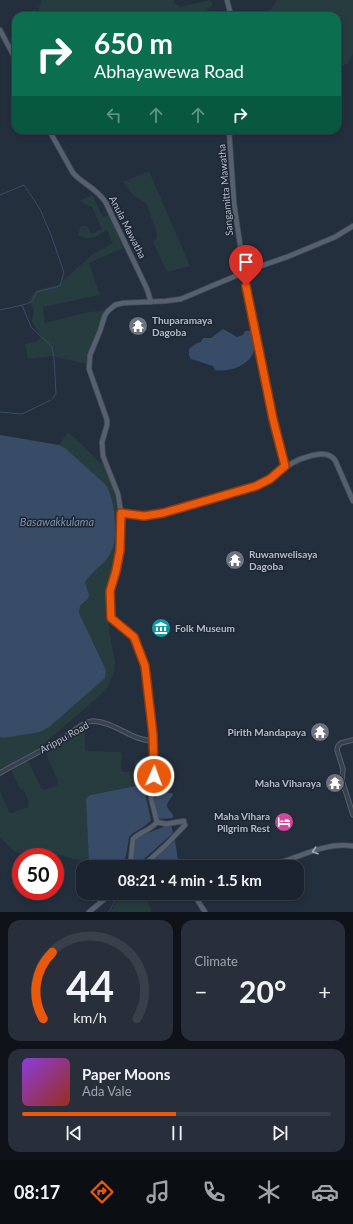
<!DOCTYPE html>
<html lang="en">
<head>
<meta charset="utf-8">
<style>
  body { margin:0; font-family:Lato,sans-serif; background:#282f3a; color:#f1f3f6; height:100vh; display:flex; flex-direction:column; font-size:15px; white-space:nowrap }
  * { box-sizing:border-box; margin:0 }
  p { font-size:13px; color:#a0a4aa }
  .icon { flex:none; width:22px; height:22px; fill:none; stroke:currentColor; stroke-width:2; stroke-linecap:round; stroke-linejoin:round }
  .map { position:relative; height:912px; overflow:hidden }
  .drawer { display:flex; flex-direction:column; gap:8px; padding:8px; background:#0f1319; flex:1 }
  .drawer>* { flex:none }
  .hud { position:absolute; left:12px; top:12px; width:329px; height:122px; border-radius:12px; box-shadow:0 2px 6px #0003,0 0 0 1px #39404a; background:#0b6e4f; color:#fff; overflow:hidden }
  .speed { position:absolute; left:12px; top:848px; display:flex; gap:8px; font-size:20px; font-weight:700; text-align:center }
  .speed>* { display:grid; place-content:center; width:52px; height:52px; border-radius:50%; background:#1b232e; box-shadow:0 2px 6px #0003,0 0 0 1px #39404a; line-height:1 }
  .speed .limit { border:6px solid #d22; background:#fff; color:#111 }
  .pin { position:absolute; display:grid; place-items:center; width:34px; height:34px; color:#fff; margin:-41px -17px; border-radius:50% 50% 50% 0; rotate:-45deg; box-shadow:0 0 4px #0007 }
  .pin .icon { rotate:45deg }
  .me { position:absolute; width:44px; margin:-22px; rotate:2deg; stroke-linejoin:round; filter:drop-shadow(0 0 3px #0008) }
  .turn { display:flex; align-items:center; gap:14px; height:84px; padding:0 16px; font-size:18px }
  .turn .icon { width:52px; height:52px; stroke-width:2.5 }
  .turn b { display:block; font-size:28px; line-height:34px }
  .lanes { display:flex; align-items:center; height:38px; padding:0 16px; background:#0003; justify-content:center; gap:20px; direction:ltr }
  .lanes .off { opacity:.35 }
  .big { font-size:30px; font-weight:700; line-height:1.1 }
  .drawer .tile { flex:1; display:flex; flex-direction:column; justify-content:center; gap:6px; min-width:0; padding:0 14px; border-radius:12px; background:#282f3a }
  .drawer .dial { align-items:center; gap:0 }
  .dial svg { height:104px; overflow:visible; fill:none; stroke:#39404a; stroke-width:7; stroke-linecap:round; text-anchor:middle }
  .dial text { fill:#f1f3f6; stroke:none }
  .song { display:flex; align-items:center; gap:12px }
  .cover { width:48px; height:48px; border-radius:6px; background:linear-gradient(135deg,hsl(270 70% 55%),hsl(10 70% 35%)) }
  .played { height:4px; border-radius:2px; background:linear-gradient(90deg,#ea580c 50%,#39404a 50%) }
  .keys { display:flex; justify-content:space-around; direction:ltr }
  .heat { display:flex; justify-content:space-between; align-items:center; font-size:22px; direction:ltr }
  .drawer .tiles { flex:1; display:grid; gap:8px; grid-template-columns:1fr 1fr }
  .tile:last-child { grid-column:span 2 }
  .trip { position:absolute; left:76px; top:860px; width:228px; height:40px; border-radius:12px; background:#1b232e; box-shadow:0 2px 6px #0003,0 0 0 1px #39404a; font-weight:700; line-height:40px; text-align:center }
  .dock { display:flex; height:64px; justify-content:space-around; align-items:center; background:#0b0e12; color:#a0a4aa }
  .dock .icon { width:28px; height:28px }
  .dock .on { color:#ea580c }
  .dock b { font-size:18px; color:#f1f3f6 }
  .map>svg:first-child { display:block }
  .green { fill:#263c3f }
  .water { fill:#394c67 }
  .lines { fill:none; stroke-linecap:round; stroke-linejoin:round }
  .stream { stroke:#394c67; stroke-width:1 }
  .minor-casing { stroke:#565f6c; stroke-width:5.5 }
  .major-casing { stroke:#414a57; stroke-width:6 }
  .minor { stroke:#38414e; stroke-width:3.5 }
  .major { stroke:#56606e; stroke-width:4.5 }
  .oneway { stroke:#a1aab7 }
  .route-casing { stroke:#983908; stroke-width:10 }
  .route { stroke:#ea580c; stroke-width:7 }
  .labels { text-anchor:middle; stroke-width:3; stroke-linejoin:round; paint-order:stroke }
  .street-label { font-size:10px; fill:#b4bcc9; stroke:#1d2633 }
  .poi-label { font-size:10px; font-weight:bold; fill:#b4bcc9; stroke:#1d2633; text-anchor:start }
  .water-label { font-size:11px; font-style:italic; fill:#7c92b1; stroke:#1d2633 }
</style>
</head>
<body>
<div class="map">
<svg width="353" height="912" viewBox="0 0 353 912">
  <rect width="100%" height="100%" fill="#242f3e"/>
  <!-- green -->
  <path class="green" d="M41,0h133v3l7,4 29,-7 3,5 -7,6 -10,5h-159z
    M277,0h76v54l-5,9 -6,3 -5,-3v-47h-70z
    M149,171l41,95 -23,6 -14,-30 4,-4v-5l-11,-30 -13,-8 -10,-13z
    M92,195l11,22 7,-2 13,33 -34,15 11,32 -57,12 2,16 39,-10 21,-3 -18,45 -1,9 -34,-8 -24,3 -3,-15 13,-3 3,-5 -9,-14 2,-12 -5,-10 7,-10 22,-5 35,-31 20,-11 -6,-13c-11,6 -17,12 -29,5l3,-9h6l5,8 10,-5 -10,-22 -13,-6z
    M68,432l35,33 11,24 1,8 3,18v34l-10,34 -1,10 2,37 6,32 -1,11 -8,17 -75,65 -31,18v-36l4,1 102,-68 -27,-57 1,-7 8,-6 -3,-18 3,-5 18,-92 -41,-36 -6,-4z
    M82,729l3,1v20l2,1 33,1 2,2 -1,15 2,3h8l3,-2 1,-10 3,-1 10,1 2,3 -1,22 -5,4 -4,-4 -50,10 -4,4 3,64 -29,-8 -33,1 -4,-1 -9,-4 -14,-14v-46l9,21 3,1 16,-6 1,-4 -5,-13 -4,-1 -8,-17 1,-3 13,-7 3,1 12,25 3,2 13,-5 1,-4 -11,-25 1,-4z
    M119,893h19l9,7 5,12h-41l6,-11z"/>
  <!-- water -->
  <path class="water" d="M223,329l14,8 6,-2 2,-4h6c2,7 4,12 3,19 -3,15 -26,23 -39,20l-2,-4 -22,-7 -2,-3v-7l8,-6 4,-1 2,-4h8z
    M0,435l59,10 6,3 41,37c9,14 13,55 4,69 -6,11 -18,17 -25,28l4,13 -1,4 -8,7 -1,7 27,57 -1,8 -56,49 -9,5 -37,6 -3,-1z
    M141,785l3,4 7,31c-6,8 -16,10 -22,17 -5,33 -3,30 -36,30l-4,-4 -3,-64 4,-4z
    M155,791l17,2 1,2c-8,11 -8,10 0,20v3l-13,1 -3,-2 -4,-24z
    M171,824l2,9 -38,34 -2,-5v-21l4,-4z
    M175,840l4,27h-33z"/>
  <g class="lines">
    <!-- stream -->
    <path class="stream" d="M0,195l24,-10 16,24 11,26 13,37 -4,14 -23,6c-2,3 -3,7 -5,9 -4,4 -25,7 -32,9
      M22,305l9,22 21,20 2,11 2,35 -3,6
      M0,412l22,2 29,-14
      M109,912l5,-9 3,-10"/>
    <!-- minor casing -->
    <g class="minor-casing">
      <path id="minor" d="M244,272l29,147 12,47
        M353,740l-12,3 -3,3 -1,4 6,19 -1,11 11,35
        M0,773c24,-14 49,-25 72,-41 6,-4 13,-11 21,-11 22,1 39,20 61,20"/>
    </g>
    <!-- major casing -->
    <g class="major-casing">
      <path id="major" d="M227,0l4,16
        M0,30l16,30
        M49,130l24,43c10,11 25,16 33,30l41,86 4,13
        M229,130l5,73 10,69
        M121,513l20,3h10c19,-4 37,-11 56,-16 18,-5 38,-8 56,-16 17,-8 23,-22 44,-27 9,-3 21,-6 28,3l18,41
        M157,822l9,2 18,-3
        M130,867l3,-28c7,-7 18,-9 24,-17l-6,-24 3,-29v-20l-9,-83 -11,-29 -23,-19 -2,-27 7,-20 4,-21 1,-37 -3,-19 -15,-38 -1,-14 5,-17v-5l-18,-51 1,-14 10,-24 5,-16 3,-4 7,-6 8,-2 43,-2 15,-2 71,-30 35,-12 48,-20 18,-11
        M142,867l24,-22 19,-20
        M238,867c13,-1 25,1 37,-3 26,-7 50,-22 78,-18
        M193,893l12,19
        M89,912l23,-19"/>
    </g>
    <!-- minor -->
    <use href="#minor" class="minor"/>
    <!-- major -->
    <use href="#major" class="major"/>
  </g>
  <!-- one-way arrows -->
  <defs><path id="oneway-chevron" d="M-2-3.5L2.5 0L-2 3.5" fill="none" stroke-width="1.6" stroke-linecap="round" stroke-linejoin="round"/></defs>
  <use class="oneway" href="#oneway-chevron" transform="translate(315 851) rotate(162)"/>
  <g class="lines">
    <!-- route casing -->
    <g class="route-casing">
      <path id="route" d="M154,776l-1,-41 -8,-69 -11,-29 -23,-19 -1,-27 6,-20 4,-21 1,-37 23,3 19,-3 93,-27 14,-7 15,-13 -12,-47 -27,-133"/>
    </g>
    <!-- route -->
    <use href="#route" class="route"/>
  </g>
  <!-- icons -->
  <defs>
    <g id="temple-disc" transform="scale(1)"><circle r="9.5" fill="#6b7280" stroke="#1d2633"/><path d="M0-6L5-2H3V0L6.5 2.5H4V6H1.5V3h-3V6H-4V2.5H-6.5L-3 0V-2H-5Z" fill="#fff"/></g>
    <g id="museum-disc" transform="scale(1)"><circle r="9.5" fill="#0f9aa8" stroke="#1d2633"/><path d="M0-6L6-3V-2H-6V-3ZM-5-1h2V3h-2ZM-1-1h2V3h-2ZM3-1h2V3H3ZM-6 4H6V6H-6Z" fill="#fff"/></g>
    <g id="hotel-disc" transform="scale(1)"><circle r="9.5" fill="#d1479c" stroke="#1d2633"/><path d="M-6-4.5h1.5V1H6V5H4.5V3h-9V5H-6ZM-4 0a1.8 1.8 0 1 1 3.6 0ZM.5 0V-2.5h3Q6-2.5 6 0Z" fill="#fff"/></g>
  </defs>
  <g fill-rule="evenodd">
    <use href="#temple-disc" x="138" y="326"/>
    <use href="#temple-disc" x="235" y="560"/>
    <use href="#museum-disc" x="161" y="628"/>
    <use href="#temple-disc" x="320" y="732"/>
    <use href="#temple-disc" x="335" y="783"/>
    <use href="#hotel-disc" x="284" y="822"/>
  </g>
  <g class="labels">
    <!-- street labels -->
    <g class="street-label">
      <text transform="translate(225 190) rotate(-95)" y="4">Sangamitta Mawatha</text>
      <text transform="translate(128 227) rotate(63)" y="4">Anula Mawatha</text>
      <text transform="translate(64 737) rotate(-29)" y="4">Arippu Road</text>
    </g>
    <!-- poi labels -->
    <g class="poi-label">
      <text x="152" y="324">Thuparamaya<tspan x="152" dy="12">Dagoba</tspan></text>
      <text x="249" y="558">Ruwanwelisaya<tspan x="249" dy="12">Dagoba</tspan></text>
      <text x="175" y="632">Folk Museum</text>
      <text x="306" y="736" text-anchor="end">Pirith Mandapaya</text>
      <text x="321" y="787" text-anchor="end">Maha Viharaya</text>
      <text x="270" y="820" text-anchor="end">Maha Vihara<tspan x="270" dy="12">Pilgrim Rest</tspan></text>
    </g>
    <!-- water labels -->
    <g class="water-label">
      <text x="57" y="526">Basawakkulama</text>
    </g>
  </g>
</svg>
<div class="speed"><div class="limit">50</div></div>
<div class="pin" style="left:246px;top:286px;background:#d93025"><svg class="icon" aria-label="arrive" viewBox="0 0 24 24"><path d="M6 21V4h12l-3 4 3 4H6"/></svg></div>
<svg class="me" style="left:154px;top:776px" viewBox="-20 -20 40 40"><circle r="17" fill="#ea580c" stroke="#fff" stroke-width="3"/><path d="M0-11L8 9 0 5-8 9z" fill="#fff"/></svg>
<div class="trip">08:21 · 4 min · 1.5 km</div>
<div class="hud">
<div class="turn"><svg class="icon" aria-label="right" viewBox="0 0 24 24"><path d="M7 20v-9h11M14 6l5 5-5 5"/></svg><div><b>650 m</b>Abhayawewa Road</div></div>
<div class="lanes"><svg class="icon off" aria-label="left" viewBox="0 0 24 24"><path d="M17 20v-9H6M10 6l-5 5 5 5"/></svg><svg class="icon off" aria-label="ahead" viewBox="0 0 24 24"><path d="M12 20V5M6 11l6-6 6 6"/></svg><svg class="icon off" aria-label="ahead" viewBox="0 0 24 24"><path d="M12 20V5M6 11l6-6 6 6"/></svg><svg class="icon" aria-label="right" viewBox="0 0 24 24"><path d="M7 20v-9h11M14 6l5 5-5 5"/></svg></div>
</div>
</div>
<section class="drawer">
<div class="tiles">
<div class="tile dial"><svg viewBox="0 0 100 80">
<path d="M14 69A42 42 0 1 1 86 69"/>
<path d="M14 69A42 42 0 0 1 21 18" stroke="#ea580c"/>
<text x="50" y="56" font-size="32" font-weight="700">44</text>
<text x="50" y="72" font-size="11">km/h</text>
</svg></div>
<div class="tile"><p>Climate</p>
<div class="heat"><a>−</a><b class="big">20°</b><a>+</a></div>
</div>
<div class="tile">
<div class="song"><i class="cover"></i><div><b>Paper Moons</b><p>Ada Vale</p></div></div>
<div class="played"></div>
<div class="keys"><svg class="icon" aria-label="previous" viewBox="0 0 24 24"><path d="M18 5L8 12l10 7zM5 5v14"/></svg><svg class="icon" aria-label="pause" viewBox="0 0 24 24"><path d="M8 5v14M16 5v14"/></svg><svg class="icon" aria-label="next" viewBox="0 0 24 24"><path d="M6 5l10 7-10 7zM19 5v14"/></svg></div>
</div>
</div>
</section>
<nav class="dock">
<b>08:17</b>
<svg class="icon on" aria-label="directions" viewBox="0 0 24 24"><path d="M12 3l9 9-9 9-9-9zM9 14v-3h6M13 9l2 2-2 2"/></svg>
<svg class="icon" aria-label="music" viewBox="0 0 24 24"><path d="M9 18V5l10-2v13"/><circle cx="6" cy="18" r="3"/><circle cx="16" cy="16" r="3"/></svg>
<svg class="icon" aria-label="phone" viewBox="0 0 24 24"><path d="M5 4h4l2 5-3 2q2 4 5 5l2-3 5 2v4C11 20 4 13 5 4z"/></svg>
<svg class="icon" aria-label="climate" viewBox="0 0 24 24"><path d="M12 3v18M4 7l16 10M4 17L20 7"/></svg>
<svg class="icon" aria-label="car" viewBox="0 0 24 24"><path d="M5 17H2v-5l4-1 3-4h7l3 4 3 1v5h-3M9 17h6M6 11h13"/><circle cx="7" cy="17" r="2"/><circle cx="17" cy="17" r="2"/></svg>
</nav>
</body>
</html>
